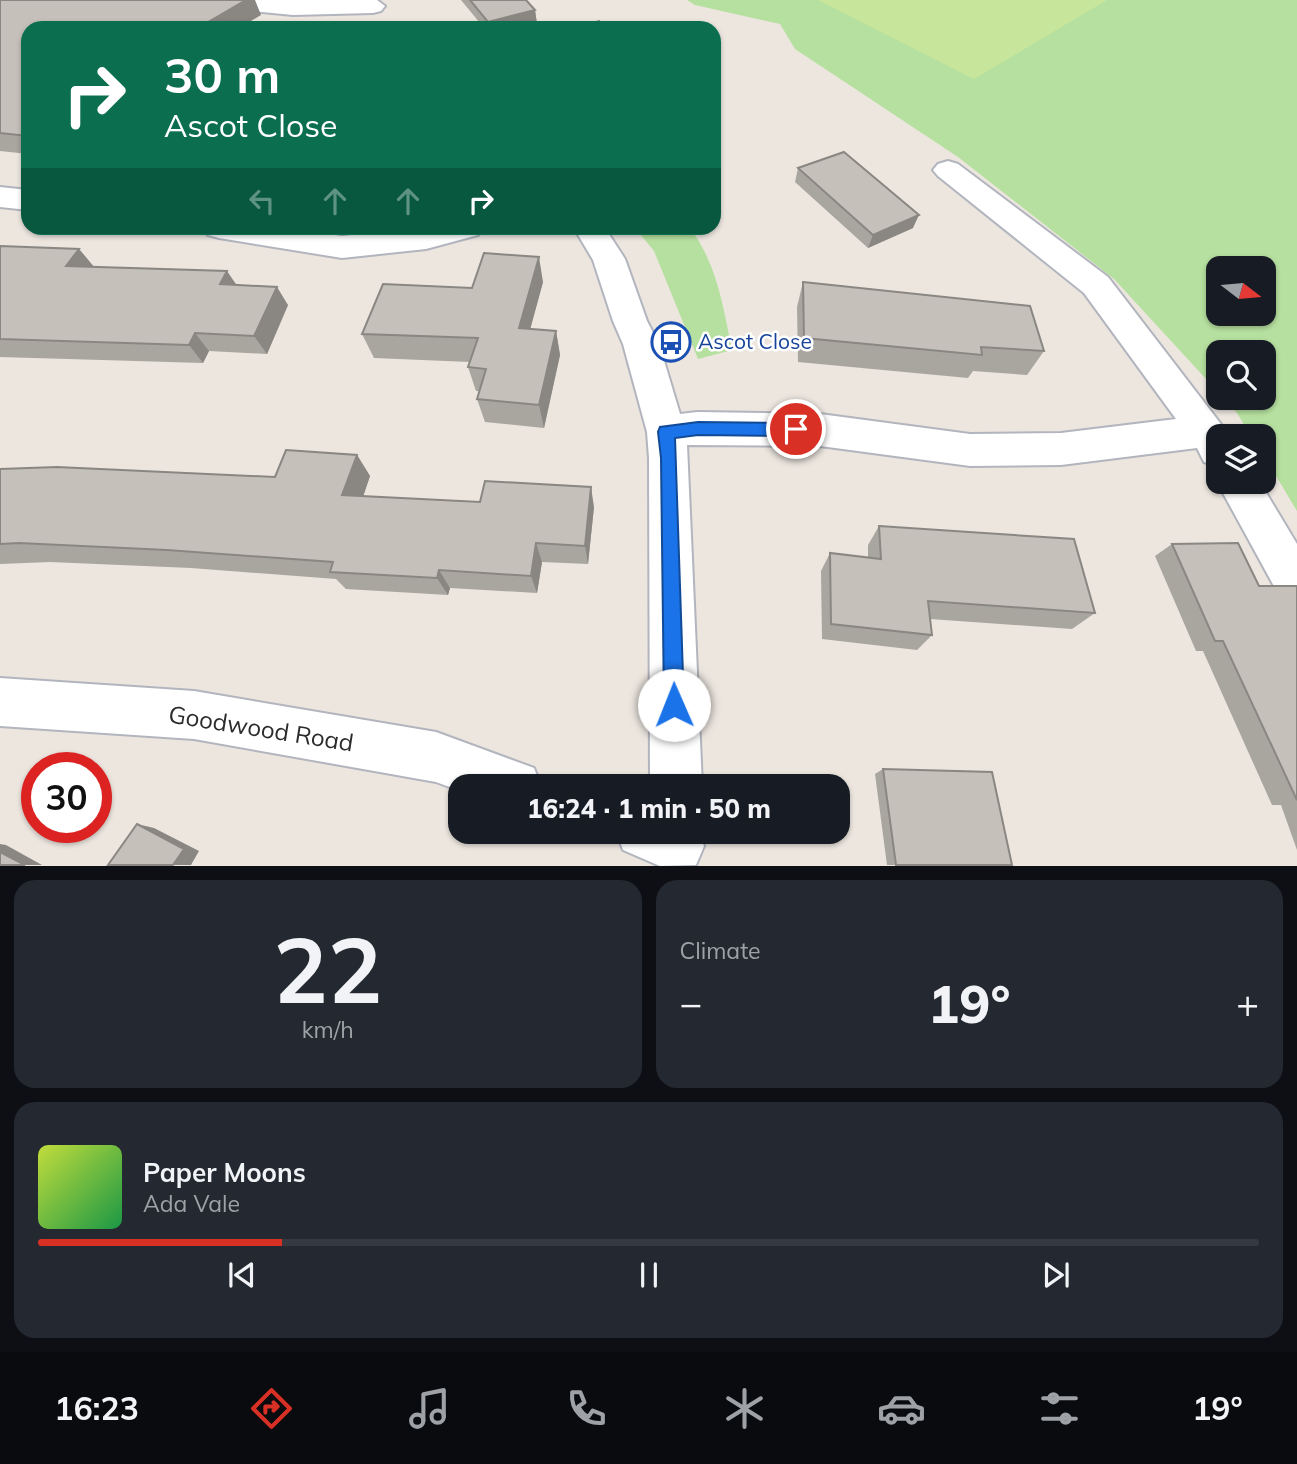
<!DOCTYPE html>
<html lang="en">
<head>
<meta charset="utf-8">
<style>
  body { margin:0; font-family:Mulish,sans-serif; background:#242831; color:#f1f3f6; height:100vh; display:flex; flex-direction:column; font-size:26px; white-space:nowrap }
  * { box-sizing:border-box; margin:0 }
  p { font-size:23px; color:#9ea1a6 }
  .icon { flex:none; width:38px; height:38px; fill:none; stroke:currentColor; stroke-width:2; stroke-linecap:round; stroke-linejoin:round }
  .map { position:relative; height:866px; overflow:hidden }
  .details { display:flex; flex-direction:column; gap:14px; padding:14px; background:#0d0f14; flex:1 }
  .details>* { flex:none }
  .hud { position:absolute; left:21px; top:21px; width:700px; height:214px; border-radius:21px; box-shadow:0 2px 5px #0004; background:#0b6e4f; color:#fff; overflow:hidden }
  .needle { width:46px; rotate:106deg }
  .fabs { position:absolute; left:1206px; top:256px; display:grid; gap:14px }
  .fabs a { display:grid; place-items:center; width:70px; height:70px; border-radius:14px; background:#171b24; box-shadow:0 2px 5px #0004; font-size:35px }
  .speed { position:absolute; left:21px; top:752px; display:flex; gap:14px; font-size:35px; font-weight:700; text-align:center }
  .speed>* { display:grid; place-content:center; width:91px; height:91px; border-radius:50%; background:#171b24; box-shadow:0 2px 5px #0004; line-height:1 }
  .speed .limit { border:10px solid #d22; background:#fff; color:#111 }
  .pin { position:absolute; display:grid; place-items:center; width:60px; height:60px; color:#fff; margin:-30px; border:4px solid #fff; border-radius:50%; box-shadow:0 2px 7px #0007 }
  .me { position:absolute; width:77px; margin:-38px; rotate:359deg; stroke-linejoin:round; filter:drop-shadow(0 0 5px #0008) }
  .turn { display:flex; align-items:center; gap:24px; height:147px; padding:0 28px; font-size:32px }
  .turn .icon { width:91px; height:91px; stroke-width:2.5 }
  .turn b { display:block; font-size:49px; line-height:60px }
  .lanes { display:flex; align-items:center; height:66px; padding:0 28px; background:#0003; justify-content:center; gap:35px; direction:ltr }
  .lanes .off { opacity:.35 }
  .big { font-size:52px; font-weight:800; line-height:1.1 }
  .details .card { flex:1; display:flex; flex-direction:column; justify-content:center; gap:10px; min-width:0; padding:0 24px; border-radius:21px; background:#242831 }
  .details .dial { align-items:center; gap:0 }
  .dial b { font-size:91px; line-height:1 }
  .song { display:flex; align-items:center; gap:21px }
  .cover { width:84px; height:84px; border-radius:10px; background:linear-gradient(135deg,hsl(70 70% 55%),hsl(140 70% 35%)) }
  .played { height:7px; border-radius:4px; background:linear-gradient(90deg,#d93025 20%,#363941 20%) }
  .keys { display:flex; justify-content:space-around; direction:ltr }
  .heat { display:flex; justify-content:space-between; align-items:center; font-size:38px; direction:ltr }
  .details .tiles { flex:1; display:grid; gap:14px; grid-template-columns:1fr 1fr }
  .card:last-child { grid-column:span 2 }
  .trip { position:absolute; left:448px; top:774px; width:402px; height:70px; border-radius:21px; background:#171b24; box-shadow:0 2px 5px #0004; font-weight:800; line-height:70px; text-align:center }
  .tab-bar { display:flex; height:112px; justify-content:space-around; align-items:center; background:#090b0e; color:#9ea1a6 }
  .tab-bar .icon { width:49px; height:49px }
  .tab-bar .on { color:#d93025 }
  .tab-bar b { font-size:32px; color:#f1f3f6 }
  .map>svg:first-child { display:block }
  .green { fill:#b6e09f; fill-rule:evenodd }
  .pitch { fill:#c8e69b }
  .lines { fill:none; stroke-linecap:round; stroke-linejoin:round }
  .minor-casing { stroke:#b2b5be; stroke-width:4 }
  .minor { fill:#fff; fill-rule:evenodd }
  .wall { fill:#a9a6a0 }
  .shaded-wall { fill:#8a8782 }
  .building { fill:#c5c1ba; stroke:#8a8782; stroke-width:2 }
  .route { fill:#1a73e8; stroke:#114b97; stroke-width:2 }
  .labels { text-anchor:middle; stroke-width:5; stroke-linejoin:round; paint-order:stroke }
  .transit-label { font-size:21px; fill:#164399; stroke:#fff; text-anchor:start }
  .near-street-label { font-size:24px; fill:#2c2c2c; stroke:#fff }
</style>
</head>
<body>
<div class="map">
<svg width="1297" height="866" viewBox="0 0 1297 866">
  <rect width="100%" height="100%" fill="#ece6df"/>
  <!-- green -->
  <path class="green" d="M687,0h610v511l-33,-55v-20h-13l-14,-23 -15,-16h42v-45h-46v40l-104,-113 -156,-122 -163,-108 -15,-25 -85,-19zM1218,268h46v45h-46z
    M635,228h55c27,36 33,78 42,122l-34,9 -44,-108z"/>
  <!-- pitch -->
  <path class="pitch" d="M818,0h289l-133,79z"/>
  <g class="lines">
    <!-- minor casing -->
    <g class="minor-casing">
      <path id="minor" d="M200,0h177l8,6 -4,5 -8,2 -80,2 -82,-8 -8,-2z
        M948,161l10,3 150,113 122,159h-12v30l-14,-4 -7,-14 -136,17 -91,1 -150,-20 -133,-1 15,341h-52l-1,-328 -2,-26 -24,-88 -10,-23 -20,-61 -19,-32h31l20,31 22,62 12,23 21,70 17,-2 123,2 150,20 91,-1 115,-14 -92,-126 -146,-117 -5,-6 5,-6z
        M0,187l28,3v20l-28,-3z
        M203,228h82l57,8 82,-8h59l-5,7 -52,14 -84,9 -123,-20 -11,-3z
        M1218,479v2h41l38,63v61l-16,-6 -58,-106 -6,-12z
        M0,678l194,13 242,41 98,36 7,18h-81v5l-24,-9 -242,-43 -194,-13z
        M616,831h82l6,15 -8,19 -36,1 -37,-16z"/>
    </g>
    <!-- minor -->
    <use href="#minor" class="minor"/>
  </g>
  <!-- wall -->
  <path class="wall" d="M0,0l261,15 -233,13v126l-28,-3z
    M461,0h65l9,10 2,14 -16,4h-37z
    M798,168l115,60 -45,20 -73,-66z
    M0,246l79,3 15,18 142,18 52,20 -21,49 -58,-3 -6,12 -203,-6z
    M543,282l-13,47 26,2 4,24 -16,73 -59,-6 -8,-23 3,-8h-4l-8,-24 2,-5 -96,-4 -12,-24 110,-46z
    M803,282l241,69 -17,24 -54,-4 -5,7 -170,-16 -1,-55z
    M357,455l13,21 -7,20 231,11 -6,57 -46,-2 -5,31 -87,-5 -2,7 -102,-6 -10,-10 -145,-11 -141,-6 -50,2v-95l275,8z
    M879,526l216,87 -23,16 -142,-10 2,16 -15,15 -95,-11 -1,-68 9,-18 38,5v-13z
    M1172,544l87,42h38v264l-16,-45h-9l-69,-154h-7l-41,-95z
    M883,769l129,96h-125l-12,-91z"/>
  <!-- shaded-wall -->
  <path class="shaded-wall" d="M246,0h9l6,15 -22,13h-32l-2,-4z
    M535,10l2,14 -16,4h-32l-1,-6z
    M919,215l-6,13 -45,20 5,-13z
    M79,249l16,19 -29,-2z
    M539,257l4,25 -19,70 -5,-24z
    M227,271l13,19 -20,-6z
    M277,287l11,18 -21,49 -13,-18z
    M556,331l4,24 -16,73 -5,-23z
    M195,333l14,18 -6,12 -14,-18z
    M357,455l13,21 -13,39 -15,-20z
    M591,487l3,20 -6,57 -3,-18z
    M536,543l6,19 -5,31 -6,-17z
    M439,570l11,18 -2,7 -11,-17z
    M137,824l17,4 45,23 -8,14h-18z
    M0,844l6,1 36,20h-17l-25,-13z"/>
  <!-- building -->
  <path class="building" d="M0,0h246l-41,24 27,4h-204v108l-28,-3z
    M470,0h56l9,10 -47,12z
    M599,21l7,7h-32z
    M844,152l75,63 -46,20 -75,-67z
    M0,246l79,3 -13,17 161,5 -7,13 57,3 -23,49 -59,-3 -6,12 -189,-6z
    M484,253l55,4 -20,71 37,3 -17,74 -62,-6 9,-30 -18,-2 10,-29 -116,-4 21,-50 89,4z
    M803,282l227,24 14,45 -63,-4 1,8 -178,-17z
    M286,450l71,5 -15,40 138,7 5,-21 106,6 -6,59 -49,-3 -5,33 -92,-6 -2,8 -107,-6 3,-10 -166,-12 -148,-7 -19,1v-75l57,-2 218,10z
    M879,526l195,13 21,74 -167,-12 4,34 -101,-11 -1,-71 51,6z
    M1238,543l21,43h38v214l-74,-159h-8l-43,-97z
    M883,769l109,3 20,93h-116z
    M137,824l47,25 -11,16h-65z
    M0,852l25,13h-25z"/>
  <!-- route -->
  <path class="route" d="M698,422l98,1 7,6 -7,7 -98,-1 -23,3 9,267 -3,7 -7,3 -7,-3 -3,-7 -3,-247 -3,-26 2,-5z"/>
  <!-- icons -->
  <defs>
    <g id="bus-ring" transform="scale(2.0125)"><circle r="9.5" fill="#fff" stroke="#1a4fb4" stroke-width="1.5"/><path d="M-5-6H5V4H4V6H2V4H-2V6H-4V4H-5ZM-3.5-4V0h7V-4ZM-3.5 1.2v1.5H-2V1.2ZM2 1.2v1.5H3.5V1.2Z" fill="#1a4fb4"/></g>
  </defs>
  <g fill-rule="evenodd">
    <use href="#bus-ring" x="671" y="342"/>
  </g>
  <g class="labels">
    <!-- transit labels -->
    <g class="transit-label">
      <text x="698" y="349">Ascot Close</text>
    </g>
    <!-- near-street labels -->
    <g class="near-street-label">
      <text transform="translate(261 729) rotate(9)" y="8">Goodwood Road</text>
    </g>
  </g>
</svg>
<div class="fabs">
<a><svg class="needle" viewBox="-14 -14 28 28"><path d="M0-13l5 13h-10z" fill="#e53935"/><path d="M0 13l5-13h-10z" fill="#9ea1a6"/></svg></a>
<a><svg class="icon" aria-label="search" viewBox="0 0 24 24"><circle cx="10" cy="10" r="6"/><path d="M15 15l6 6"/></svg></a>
<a><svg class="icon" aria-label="layers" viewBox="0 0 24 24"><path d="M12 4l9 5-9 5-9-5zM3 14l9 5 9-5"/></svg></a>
</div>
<div class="speed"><div class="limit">30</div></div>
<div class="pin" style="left:796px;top:429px;background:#d93025"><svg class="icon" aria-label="arrive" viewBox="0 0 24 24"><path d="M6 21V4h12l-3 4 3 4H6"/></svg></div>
<svg class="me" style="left:674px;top:705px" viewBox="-20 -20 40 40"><circle r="19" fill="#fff"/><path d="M0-13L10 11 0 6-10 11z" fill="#1a73e8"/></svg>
<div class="trip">16:24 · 1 min · 50 m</div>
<div class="hud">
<div class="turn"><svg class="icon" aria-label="right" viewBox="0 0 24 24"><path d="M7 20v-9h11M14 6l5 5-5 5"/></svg><div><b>30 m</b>Ascot Close</div></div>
<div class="lanes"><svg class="icon off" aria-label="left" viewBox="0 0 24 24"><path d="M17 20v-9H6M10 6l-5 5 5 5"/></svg><svg class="icon off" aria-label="ahead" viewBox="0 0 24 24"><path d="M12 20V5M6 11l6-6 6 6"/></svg><svg class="icon off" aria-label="ahead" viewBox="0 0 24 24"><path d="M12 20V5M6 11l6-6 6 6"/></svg><svg class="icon" aria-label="right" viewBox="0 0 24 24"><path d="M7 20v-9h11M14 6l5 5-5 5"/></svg></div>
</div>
</div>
<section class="details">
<div class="tiles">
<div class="card dial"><b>22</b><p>km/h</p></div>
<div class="card"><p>Climate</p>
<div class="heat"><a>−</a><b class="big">19°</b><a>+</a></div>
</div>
<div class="card">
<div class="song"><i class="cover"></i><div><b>Paper Moons</b><p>Ada Vale</p></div></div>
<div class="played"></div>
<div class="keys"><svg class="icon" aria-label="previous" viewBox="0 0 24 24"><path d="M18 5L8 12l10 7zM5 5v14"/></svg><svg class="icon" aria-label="pause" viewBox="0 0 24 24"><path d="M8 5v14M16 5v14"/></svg><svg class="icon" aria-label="next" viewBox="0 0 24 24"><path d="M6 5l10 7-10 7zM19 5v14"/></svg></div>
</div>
</div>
</section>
<nav class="tab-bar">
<b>16:23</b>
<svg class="icon on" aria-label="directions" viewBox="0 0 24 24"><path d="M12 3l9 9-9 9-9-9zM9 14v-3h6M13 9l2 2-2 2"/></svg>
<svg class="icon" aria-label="music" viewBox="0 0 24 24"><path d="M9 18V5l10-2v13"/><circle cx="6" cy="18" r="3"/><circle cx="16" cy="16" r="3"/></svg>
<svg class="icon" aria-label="phone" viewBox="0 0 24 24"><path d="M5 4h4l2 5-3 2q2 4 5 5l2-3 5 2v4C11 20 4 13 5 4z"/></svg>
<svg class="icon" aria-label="climate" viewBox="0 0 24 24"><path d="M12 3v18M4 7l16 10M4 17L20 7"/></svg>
<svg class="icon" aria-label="car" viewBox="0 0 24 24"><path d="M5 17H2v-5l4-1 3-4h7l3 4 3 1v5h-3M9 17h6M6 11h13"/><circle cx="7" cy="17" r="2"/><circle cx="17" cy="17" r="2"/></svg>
<svg class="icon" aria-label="filters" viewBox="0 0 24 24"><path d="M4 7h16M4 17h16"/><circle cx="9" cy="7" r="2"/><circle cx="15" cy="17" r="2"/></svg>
<b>19°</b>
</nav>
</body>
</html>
